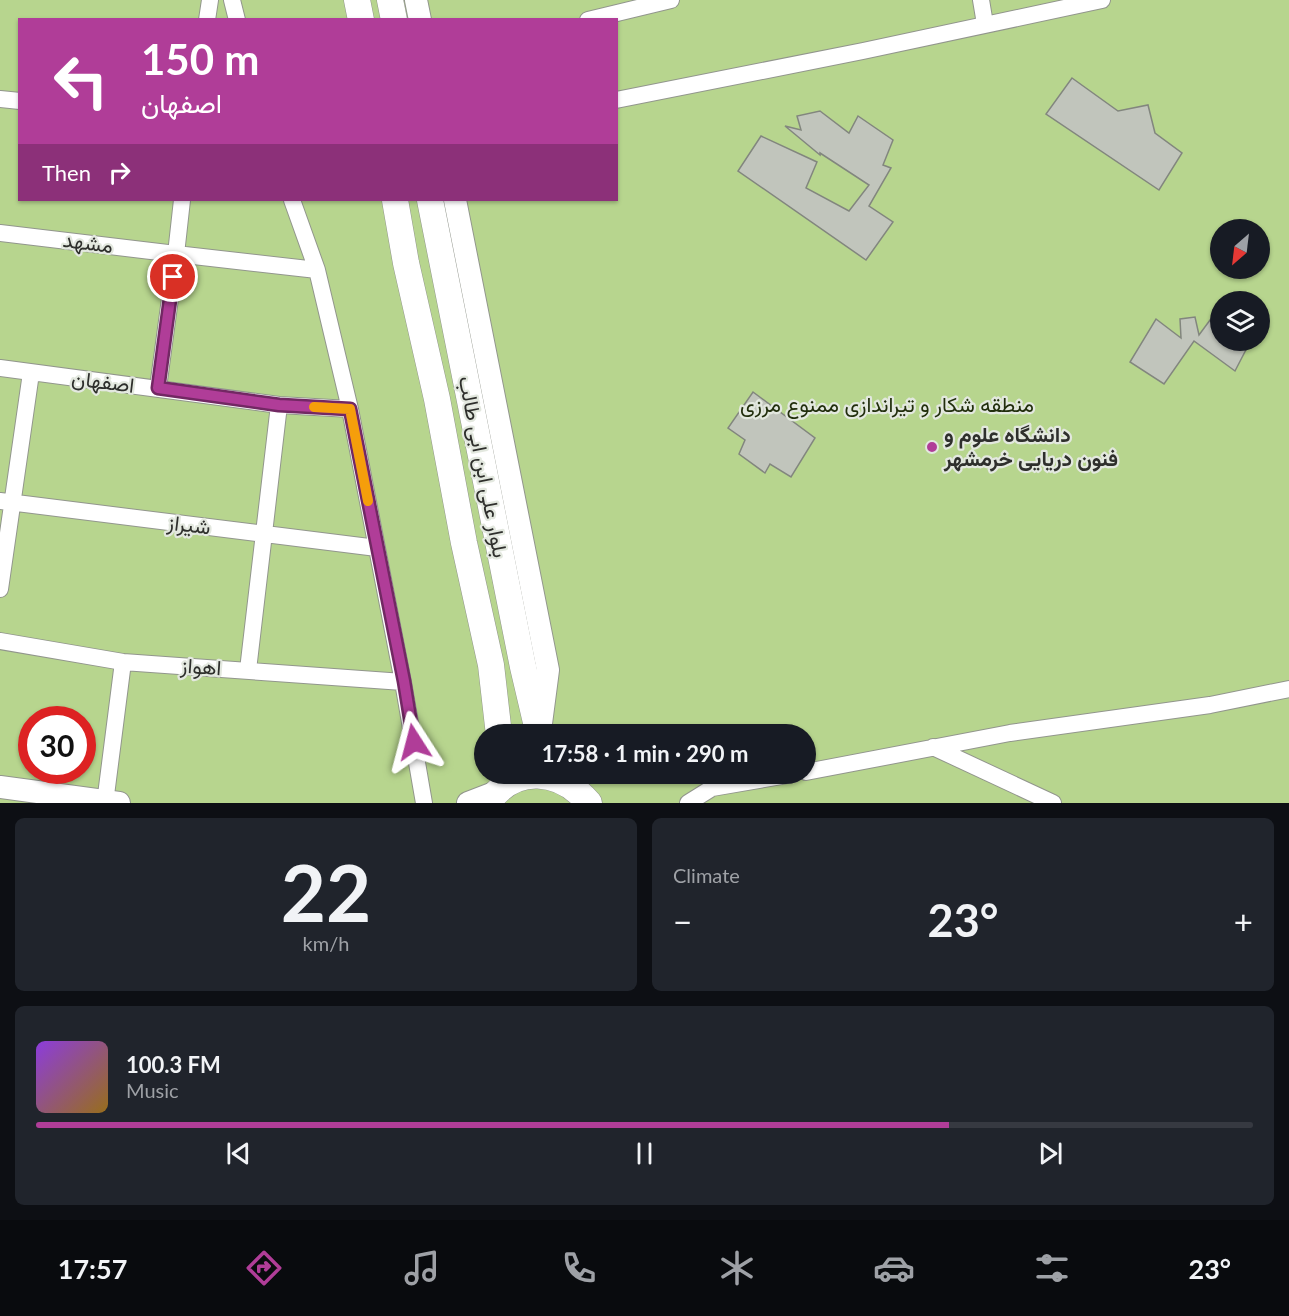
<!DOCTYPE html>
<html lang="en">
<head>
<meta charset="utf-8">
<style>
  body { margin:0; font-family:Lato,Vazirmatn,sans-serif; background:#20242c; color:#f1f3f6; height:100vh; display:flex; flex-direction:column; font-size:22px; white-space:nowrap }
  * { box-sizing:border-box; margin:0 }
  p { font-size:20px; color:#9ea1a6 }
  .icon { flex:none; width:33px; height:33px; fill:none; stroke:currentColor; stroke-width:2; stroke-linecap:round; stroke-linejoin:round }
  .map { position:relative; height:803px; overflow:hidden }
  .panel { display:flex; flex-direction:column; gap:15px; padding:15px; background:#0d0f14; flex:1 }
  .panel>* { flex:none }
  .top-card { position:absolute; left:18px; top:18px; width:600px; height:183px; border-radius:0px; box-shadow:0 2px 4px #0004; background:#b03d98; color:#fff; overflow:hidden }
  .needle { width:39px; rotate:208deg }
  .tools { position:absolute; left:1210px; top:219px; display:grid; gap:12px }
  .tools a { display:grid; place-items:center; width:60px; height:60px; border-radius:50%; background:#171b24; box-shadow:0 2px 4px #0004; font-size:30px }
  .speed { position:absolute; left:18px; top:706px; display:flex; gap:12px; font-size:30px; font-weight:700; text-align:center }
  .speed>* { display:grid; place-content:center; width:78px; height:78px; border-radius:50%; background:#171b24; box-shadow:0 2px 4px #0004; line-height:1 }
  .speed .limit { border:9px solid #d22; background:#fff; color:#111 }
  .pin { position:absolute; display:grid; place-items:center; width:51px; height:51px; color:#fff; margin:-26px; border:3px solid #fff; border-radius:50%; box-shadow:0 2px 6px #0007 }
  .me { position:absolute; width:66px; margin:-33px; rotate:351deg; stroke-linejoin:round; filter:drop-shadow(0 0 4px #0008) }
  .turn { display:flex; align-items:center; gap:21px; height:126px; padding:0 24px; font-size:27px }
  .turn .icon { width:78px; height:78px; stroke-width:2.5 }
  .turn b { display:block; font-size:42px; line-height:51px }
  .then { display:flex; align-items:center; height:57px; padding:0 24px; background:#0003; gap:12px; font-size:22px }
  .big { font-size:45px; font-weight:700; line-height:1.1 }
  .panel .tile { flex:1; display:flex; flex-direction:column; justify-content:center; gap:9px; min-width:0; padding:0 21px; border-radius:9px; background:#20242c }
  .panel .dial { align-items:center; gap:0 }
  .dial b { font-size:78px; line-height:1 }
  .song { display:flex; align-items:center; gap:18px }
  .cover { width:72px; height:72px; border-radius:9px; background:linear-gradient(135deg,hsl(270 70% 55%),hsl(40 70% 35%)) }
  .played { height:6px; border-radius:3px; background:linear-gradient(90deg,#b03d98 75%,#363941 75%) }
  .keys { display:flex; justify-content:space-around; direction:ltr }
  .heat { display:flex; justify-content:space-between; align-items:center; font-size:33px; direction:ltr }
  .panel .tiles { flex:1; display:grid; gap:15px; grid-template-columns:1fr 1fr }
  .tile:last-child { grid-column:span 2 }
  .trip { position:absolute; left:474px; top:724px; width:342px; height:60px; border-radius:30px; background:#171b24; box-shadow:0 2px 4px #0004; font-weight:700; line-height:60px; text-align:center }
  .tabs { display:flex; height:96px; justify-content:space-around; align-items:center; background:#090b0e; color:#9ea1a6 }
  .tabs .icon { width:42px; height:42px }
  .tabs .active { color:#b03d98 }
  .tabs b { font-size:27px; color:#f1f3f6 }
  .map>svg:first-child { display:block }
  .green { fill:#b7d58e; fill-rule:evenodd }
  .building { fill:#c1c5bc; stroke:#82867e; stroke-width:1.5 }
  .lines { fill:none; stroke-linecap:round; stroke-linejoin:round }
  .street-casing { stroke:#92968d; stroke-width:18 }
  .secondary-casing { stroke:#92968d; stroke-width:24 }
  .primary-casing { stroke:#92968d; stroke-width:27 }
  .street { stroke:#fff; stroke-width:16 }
  .secondary { stroke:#fff; stroke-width:22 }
  .primary { stroke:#fff; stroke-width:26 }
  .route-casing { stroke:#722863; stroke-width:15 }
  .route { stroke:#b03d98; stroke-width:10 }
  .slow { stroke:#f59e0b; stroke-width:10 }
  .poi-dot { fill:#b03d98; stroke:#e3e8df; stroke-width:2 }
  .labels { text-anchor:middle; stroke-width:4.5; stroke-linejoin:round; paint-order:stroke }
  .street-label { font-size:21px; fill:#2e2f2c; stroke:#e3e8df }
  .park-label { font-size:21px; fill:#212e0c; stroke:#e3e8df }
  .poi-label { font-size:21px; font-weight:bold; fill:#2e2f2c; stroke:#e3e8df; text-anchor:start }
</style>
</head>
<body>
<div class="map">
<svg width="1289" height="803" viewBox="0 0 1289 803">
  <rect width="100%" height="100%" fill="#e3e8df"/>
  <!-- green -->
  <path class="green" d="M0,0h1289v803h-1289zM20,20h596v180h-596zM1221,230h39v38h-39zM1221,302h39v38h-39zM32,720h50v51h-50zM484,735h322v39h-322z"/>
  <!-- building -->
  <path class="building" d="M1072,78l46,33 30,-6 7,28 27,20 -23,37 -113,-76z
    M820,111l29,22 9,-17 35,24 -10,25 8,3 -22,38 24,16 -27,38 -128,-89 23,-35 56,26 -11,26 43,23 20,-26 -49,-32v2l-35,-29 16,4 -4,-14z
    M1213,316l8,4v20h30l-16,31 -41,-30 -30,43 -34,-22 26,-43 25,19 -1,-19 15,-2 4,18z
    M753,392l62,46 -24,39 -21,-13 -5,9 -26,-19 6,-14 -17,-12z"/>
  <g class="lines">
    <!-- street casing -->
    <g class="street-casing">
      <path id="street" d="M232,0l5,20
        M981,0l4,24
        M207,20l3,-20
        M588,20l83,-20
        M0,99l20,2
        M616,100l247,-49 239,-51
        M182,200l-6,54 141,16
        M292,200l25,70 33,139 53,273 21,121
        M0,233l176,21 -18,134
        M0,368l279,37 71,4
        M0,501l377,47
        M0,589l31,-216
        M0,641l123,21 280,20
        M248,670l31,-265
        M933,747l120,56
        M806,772l204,-39 200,-28 79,-16
        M105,803l18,-141
        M688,803l24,-15 81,-14"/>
    </g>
    <!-- secondary casing -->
    <g class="secondary-casing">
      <path id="secondary" d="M416,0l4,20
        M455,200l93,470 -8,61
        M0,787l119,16
        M468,803l26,-10"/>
    </g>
    <!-- primary casing -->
    <g class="primary-casing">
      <path id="primary" d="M357,0l4,20
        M390,0l4,20
        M395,200l11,63 31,136 27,144 27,122 8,70
        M430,200l93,467 16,68
        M488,803c27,-39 72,-34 101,0"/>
    </g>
    <!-- street -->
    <use href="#street" class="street"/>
    <!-- secondary -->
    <use href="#secondary" class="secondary"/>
    <!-- primary -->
    <use href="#primary" class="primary"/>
  </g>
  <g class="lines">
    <!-- route casing -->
    <g class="route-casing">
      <path id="route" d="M173,277l-15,111 121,17 71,4 54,272 10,61"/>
    </g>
    <!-- route -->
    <use href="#route" class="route"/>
    <!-- slow -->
    <path class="slow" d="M314,407l36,2 18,92"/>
  </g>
  <!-- markers -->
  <circle class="poi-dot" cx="932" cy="447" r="6"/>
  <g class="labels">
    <!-- street labels -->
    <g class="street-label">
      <text transform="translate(88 243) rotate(7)" y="7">مشهد</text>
      <text transform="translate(103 382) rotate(7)" y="7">اصفهان</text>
      <text transform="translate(483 467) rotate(79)" y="7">بلوار علی ابن ابی طالب</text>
      <text transform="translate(189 525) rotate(7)" y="7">شیراز</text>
      <text transform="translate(201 667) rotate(4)" y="7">اهواز</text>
    </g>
    <!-- park labels -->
    <g class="park-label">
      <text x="887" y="412">منطقه شکار و تیراندازی ممنوع مرزی</text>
    </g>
    <!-- poi labels -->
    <g class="poi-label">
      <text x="944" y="442">دانشگاه علوم و<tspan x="944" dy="24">فنون دریایی خرمشهر</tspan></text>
    </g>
  </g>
</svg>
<div class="tools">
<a><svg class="needle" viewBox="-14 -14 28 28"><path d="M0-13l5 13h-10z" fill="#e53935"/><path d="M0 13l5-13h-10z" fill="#9ea1a6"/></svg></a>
<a><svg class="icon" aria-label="layers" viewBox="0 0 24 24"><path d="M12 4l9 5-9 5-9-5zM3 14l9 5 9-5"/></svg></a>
</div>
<div class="speed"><div class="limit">30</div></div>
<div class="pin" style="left:173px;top:277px;background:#d93025"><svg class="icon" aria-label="arrive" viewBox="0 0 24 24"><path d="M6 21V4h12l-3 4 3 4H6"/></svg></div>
<svg class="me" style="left:414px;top:742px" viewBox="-20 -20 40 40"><path d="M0-17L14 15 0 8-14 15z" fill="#b03d98" stroke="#fff" stroke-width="4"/></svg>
<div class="trip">17:58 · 1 min · 290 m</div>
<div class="top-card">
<div class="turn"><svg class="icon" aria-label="left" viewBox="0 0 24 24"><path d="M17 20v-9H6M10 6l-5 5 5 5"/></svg><div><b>150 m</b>اصفهان</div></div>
<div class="then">Then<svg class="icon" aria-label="right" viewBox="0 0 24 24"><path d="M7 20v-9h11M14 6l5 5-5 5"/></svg></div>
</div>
</div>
<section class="panel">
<div class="tiles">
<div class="tile dial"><b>22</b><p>km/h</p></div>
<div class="tile"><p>Climate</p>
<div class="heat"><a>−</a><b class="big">23°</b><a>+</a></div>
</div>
<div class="tile">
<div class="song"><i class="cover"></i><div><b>100.3 FM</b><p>Music</p></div></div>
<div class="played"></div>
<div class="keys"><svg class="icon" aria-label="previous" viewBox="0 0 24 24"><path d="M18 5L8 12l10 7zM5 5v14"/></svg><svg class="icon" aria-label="pause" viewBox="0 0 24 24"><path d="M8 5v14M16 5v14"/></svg><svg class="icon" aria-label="next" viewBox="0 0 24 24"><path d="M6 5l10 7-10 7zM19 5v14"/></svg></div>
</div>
</div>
</section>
<nav class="tabs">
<b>17:57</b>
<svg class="icon active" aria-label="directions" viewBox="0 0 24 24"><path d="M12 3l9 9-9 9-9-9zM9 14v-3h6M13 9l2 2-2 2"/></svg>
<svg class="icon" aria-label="music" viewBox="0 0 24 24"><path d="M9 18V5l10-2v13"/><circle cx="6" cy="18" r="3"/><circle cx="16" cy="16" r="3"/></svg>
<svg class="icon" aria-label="phone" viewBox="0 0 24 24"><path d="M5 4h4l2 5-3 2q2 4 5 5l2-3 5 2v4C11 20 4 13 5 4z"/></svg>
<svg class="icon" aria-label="climate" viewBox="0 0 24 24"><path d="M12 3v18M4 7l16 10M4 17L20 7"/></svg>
<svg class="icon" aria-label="car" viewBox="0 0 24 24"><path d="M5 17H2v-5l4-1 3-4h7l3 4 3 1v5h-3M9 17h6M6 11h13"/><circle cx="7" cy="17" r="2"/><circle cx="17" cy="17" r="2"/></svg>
<svg class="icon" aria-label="filters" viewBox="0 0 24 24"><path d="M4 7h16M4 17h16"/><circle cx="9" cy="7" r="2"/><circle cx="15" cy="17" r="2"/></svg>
<b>23°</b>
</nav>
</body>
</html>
